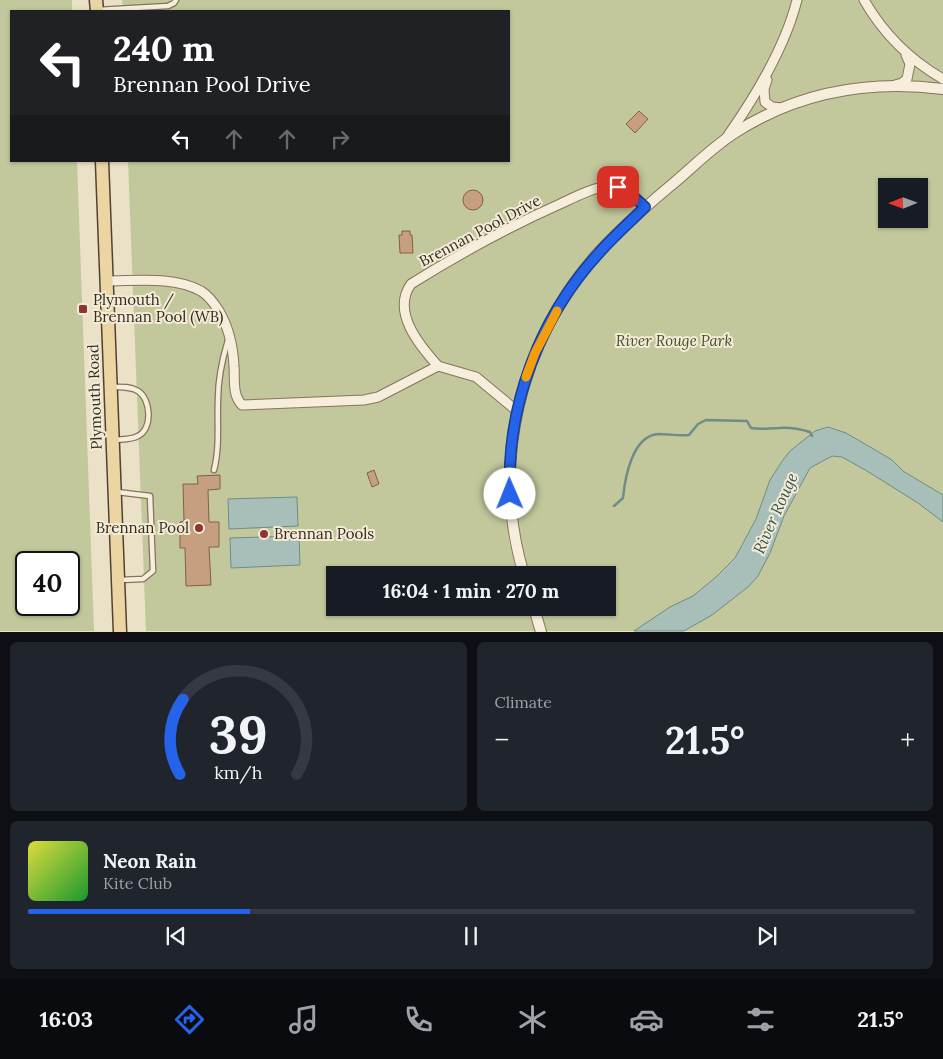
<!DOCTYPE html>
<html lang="en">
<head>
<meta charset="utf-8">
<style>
  body { margin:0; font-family:Lora,serif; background:#20242c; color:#f1f3f6; height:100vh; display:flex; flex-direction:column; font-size:19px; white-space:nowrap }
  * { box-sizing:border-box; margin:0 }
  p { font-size:16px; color:#9ea1a6 }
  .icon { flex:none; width:28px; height:28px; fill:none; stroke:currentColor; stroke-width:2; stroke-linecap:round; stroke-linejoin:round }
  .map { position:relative; height:632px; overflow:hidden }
  .details { display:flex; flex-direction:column; gap:10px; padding:10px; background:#0d0f14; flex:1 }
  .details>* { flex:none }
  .guide { position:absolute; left:10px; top:10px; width:500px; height:152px; border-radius:0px; box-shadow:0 1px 4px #0004; background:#202124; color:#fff; overflow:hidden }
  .needle { width:32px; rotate:269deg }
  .controls { position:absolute; left:878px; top:178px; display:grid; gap:10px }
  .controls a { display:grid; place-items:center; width:50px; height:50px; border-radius:0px; background:#171b24; box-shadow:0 1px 4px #0004; font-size:25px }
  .speed { position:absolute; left:15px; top:551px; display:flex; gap:10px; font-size:25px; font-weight:700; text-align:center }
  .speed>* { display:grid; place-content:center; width:65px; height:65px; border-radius:50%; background:#171b24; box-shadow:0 1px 4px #0004; line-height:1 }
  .speed .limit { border:2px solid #111; border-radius:8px; background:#fff; color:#111 }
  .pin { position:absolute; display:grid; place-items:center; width:42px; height:42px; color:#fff; margin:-21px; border-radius:10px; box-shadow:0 2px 8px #0006 }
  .me { position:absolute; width:55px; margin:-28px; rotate:359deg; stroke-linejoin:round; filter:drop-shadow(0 0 4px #0008) }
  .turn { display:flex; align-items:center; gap:18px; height:105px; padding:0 20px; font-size:22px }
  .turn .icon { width:65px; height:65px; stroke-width:2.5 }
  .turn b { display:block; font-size:35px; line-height:42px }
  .lanes { display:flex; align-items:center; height:48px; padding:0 20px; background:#0003; justify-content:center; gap:25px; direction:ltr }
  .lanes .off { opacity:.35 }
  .big { font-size:38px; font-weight:800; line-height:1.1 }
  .details .tile { flex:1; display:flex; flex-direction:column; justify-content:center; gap:8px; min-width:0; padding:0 18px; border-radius:8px; background:#20242c }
  .details .dial { align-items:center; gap:0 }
  .dial svg { height:130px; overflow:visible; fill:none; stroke:#363941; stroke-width:7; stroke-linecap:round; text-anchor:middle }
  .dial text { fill:#f1f3f6; stroke:none }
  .song { display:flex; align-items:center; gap:15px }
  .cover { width:60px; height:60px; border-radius:8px; background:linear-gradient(135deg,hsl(60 70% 55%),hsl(130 70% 35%)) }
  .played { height:5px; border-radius:2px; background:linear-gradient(90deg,#2563eb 25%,#363941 25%) }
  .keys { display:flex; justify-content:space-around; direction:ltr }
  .heat { display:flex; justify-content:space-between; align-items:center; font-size:28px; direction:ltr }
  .details .tiles { flex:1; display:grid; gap:10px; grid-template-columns:1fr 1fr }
  .tile:last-child { grid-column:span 2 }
  .trip { position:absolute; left:326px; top:566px; width:290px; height:50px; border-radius:0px; background:#171b24; box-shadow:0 1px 4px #0004; font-weight:800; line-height:50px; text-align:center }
  .tab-bar { display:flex; height:80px; justify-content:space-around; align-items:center; background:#090b0e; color:#9ea1a6 }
  .tab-bar .icon { width:35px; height:35px }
  .tab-bar .current { color:#2563eb }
  .tab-bar b { font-size:22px; color:#f1f3f6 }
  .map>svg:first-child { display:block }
  .green { fill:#c2c89c; fill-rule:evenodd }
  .water { fill:#a8bfb9; stroke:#6f8c86 }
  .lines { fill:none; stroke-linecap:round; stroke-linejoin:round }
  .stream { stroke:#6f8c86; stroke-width:2.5 }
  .building { fill:#c59f80; stroke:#825f46 }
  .service-casing { stroke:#85735e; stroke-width:7 }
  .minor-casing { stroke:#85735e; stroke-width:11 }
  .tertiary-casing { stroke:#85735e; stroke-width:12 }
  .primary-casing { stroke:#534232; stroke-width:15 }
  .service { stroke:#f6eeda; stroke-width:4.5 }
  .minor { stroke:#f6eeda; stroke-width:9 }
  .tertiary { stroke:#f6eeda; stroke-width:10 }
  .primary { stroke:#ead5a3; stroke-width:12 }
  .route-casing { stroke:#184099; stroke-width:12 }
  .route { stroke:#2563eb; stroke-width:9 }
  .slow { stroke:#f59e0b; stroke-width:9 }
  .poi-dot { fill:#8e3533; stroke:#f3ebd6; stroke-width:2 }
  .labels { text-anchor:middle; stroke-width:4; stroke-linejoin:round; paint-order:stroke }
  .street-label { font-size:15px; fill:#362b20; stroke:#f3ebd6 }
  .poi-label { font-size:15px; fill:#362b20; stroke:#f3ebd6; text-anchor:start }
  .park-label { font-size:15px; font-style:italic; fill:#465129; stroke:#f3ebd6 }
  .water-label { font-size:16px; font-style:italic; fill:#315553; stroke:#f3ebd6 }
</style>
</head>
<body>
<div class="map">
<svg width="943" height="632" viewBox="0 0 943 632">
  <rect width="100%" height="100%" fill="#eae1c7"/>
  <!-- green -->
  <path class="green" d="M0,0h72v11h-61v150h66l17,470h-94zM26,562h43v43h-43z
    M122,0h821v631h-797l-18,-470h381v-150h-386zM886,186h33v33h-33zM335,575h273v33h-273z"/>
  <!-- water -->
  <path class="water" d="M828,427l18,6 31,18 15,9 11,11 40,24v27l-25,-19 -51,-32 -25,-14 -10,-1 -22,12 -26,48 -14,37 -12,23 -10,11 -36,28 -28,16h-50l36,-24 23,-11 23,-19 19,-19 21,-39 14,-39 13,-20 7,-9 25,-20z
    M297,497l1,29 -69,3 -1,-30z
    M299,536l1,29 -69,3 -1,-30z"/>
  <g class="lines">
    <!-- stream -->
    <path class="stream" d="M614,506l9,-8c2,-20 9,-62 35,-64 10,0 20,2 31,1l9,-11 8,-4 41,1 4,7c10,2 18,0 28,0 10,-1 21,1 31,4l2,4"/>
  </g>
  <!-- building -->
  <path class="building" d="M639,111l9,8 -13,14 -9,-9z
    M463 200a10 10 0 1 1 20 0a10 10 0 1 1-20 0Z
    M402,231h8v4h2l1,18h-13l-1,-18h3z
    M374,470l5,14 -7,3 -5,-14z
    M220,475v14l-12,1 1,32h10v25h-10l2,38 -25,1 -1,-38h-5v-26l4,-1 -1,-37h15l-1,-8z"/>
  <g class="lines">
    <!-- service casing -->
    <g class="service-casing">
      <path id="service" d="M98,10l70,-4 6,-3 2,-3
        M111,387c9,0 19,-1 27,4 13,8 15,38 0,45 -7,4 -16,3 -24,4
        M214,470c6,-23 3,-47 4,-71 0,-20 4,-39 10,-59
        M117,492l33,4 3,75 -10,8 -24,1"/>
    </g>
    <!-- minor casing -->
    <g class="minor-casing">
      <path id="minor" d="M864,0c19,33 46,60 79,79
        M767,80l-3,9 1,13 7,5 10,1
        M895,85l7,-2 5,-4 3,-15 -4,-9
        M727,137c28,-40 58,-89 70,-137
        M107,281c30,0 67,-5 94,10 8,5 13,12 18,20 10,17 14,35 15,55 1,13 -2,29 8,39l122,-5 14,-3 60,-31c-18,-20 -47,-54 -27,-82 48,-30 97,-57 149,-80 15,-7 34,-17 50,-18 16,0 25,11 35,21
        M438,366l38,11 41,34"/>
    </g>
    <!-- tertiary casing -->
    <g class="tertiary-casing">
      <path id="tertiary" d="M524,575c-34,-113 -4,-233 73,-321 22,-24 47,-46 72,-67 22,-18 43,-40 67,-55 63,-40 134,-52 207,-43
        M534,608l7,24"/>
    </g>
    <!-- primary casing -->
    <g class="primary-casing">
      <path id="primary" d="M96,0l1,11
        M102,161l18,471"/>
    </g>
    <!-- service -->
    <use href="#service" class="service"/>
    <!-- minor -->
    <use href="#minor" class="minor"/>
    <!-- tertiary -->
    <use href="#tertiary" class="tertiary"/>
    <!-- primary -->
    <use href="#primary" class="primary"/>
  </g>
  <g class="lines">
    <!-- route casing -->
    <g class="route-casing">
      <path id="route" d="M510,494c-4,-88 30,-177 89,-241 14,-16 31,-31 46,-46l-19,-17 -8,-3"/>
    </g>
    <!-- route -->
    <use href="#route" class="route"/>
    <!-- slow -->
    <path class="slow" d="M526,377l9,-24 22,-42"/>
  </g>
  <!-- markers -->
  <g class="poi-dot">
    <rect x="78" y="304" width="10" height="10" rx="2.5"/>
    <circle cx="199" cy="528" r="5"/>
    <circle cx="264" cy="534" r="5"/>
  </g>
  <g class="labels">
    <!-- street labels -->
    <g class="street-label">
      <text transform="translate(480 231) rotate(-28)" y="5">Brennan Pool Drive</text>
      <text transform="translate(95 397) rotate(-92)" y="5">Plymouth Road</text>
    </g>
    <!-- poi labels -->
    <g class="poi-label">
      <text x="93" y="305">Plymouth /<tspan x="93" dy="17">Brennan Pool (WB)</tspan></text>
      <text x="189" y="533" text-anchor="end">Brennan Pool</text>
      <text x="274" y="539">Brennan Pools</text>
    </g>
    <!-- park labels -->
    <g class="park-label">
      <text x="674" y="346">River Rouge Park</text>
    </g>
    <!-- water labels -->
    <g class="water-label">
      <text transform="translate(775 513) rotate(-66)" y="6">River Rouge</text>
    </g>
  </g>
</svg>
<div class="controls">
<a><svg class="needle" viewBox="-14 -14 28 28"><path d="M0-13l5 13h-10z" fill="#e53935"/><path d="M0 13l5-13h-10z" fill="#9ea1a6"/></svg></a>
</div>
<div class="speed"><div class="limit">40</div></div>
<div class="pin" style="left:618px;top:187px;background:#d93025"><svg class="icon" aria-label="arrive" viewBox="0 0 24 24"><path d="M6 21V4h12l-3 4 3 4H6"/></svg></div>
<svg class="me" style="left:510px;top:494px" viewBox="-20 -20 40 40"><circle r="19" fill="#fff"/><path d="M0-13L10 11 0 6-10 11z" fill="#2563eb"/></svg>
<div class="trip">16:04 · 1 min · 270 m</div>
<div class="guide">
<div class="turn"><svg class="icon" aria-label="left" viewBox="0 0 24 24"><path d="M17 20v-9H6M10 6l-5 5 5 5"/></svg><div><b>240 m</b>Brennan Pool Drive</div></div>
<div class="lanes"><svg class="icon" aria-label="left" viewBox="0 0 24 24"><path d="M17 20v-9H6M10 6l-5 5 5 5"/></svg><svg class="icon off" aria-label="ahead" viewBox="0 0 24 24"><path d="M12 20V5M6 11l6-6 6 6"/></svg><svg class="icon off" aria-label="ahead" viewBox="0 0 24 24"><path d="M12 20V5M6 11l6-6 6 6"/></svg><svg class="icon off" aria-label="right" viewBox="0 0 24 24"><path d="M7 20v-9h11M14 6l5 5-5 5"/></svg></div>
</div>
</div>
<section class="details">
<div class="tiles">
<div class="tile dial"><svg viewBox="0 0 100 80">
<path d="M14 69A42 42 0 1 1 86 69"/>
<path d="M14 69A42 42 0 0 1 16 23" stroke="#2563eb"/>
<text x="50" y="56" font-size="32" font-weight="700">39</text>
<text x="50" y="72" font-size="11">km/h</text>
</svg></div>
<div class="tile"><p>Climate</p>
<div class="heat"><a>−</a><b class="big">21.5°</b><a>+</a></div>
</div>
<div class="tile">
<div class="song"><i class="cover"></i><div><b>Neon Rain</b><p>Kite Club</p></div></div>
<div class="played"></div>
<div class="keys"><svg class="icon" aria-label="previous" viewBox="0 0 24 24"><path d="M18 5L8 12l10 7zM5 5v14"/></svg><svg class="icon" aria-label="pause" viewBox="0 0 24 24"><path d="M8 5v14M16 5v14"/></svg><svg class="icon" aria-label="next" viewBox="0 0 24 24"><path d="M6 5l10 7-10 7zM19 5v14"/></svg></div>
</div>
</div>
</section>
<nav class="tab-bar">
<b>16:03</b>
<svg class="icon current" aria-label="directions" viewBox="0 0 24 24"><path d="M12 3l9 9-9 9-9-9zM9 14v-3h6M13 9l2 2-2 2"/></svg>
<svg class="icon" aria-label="music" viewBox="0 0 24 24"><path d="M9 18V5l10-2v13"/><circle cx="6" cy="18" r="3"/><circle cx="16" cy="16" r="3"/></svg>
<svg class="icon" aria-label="phone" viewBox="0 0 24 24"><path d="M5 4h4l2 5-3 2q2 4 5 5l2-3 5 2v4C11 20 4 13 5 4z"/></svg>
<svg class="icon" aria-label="climate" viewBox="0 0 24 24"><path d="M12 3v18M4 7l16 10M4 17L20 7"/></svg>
<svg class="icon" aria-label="car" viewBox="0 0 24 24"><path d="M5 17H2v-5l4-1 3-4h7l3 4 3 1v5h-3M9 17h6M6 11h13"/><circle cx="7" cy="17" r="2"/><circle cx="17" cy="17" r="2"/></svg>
<svg class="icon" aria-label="filters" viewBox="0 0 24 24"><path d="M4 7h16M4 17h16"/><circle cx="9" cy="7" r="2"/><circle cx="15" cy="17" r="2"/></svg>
<b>21.5°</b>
</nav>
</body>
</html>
